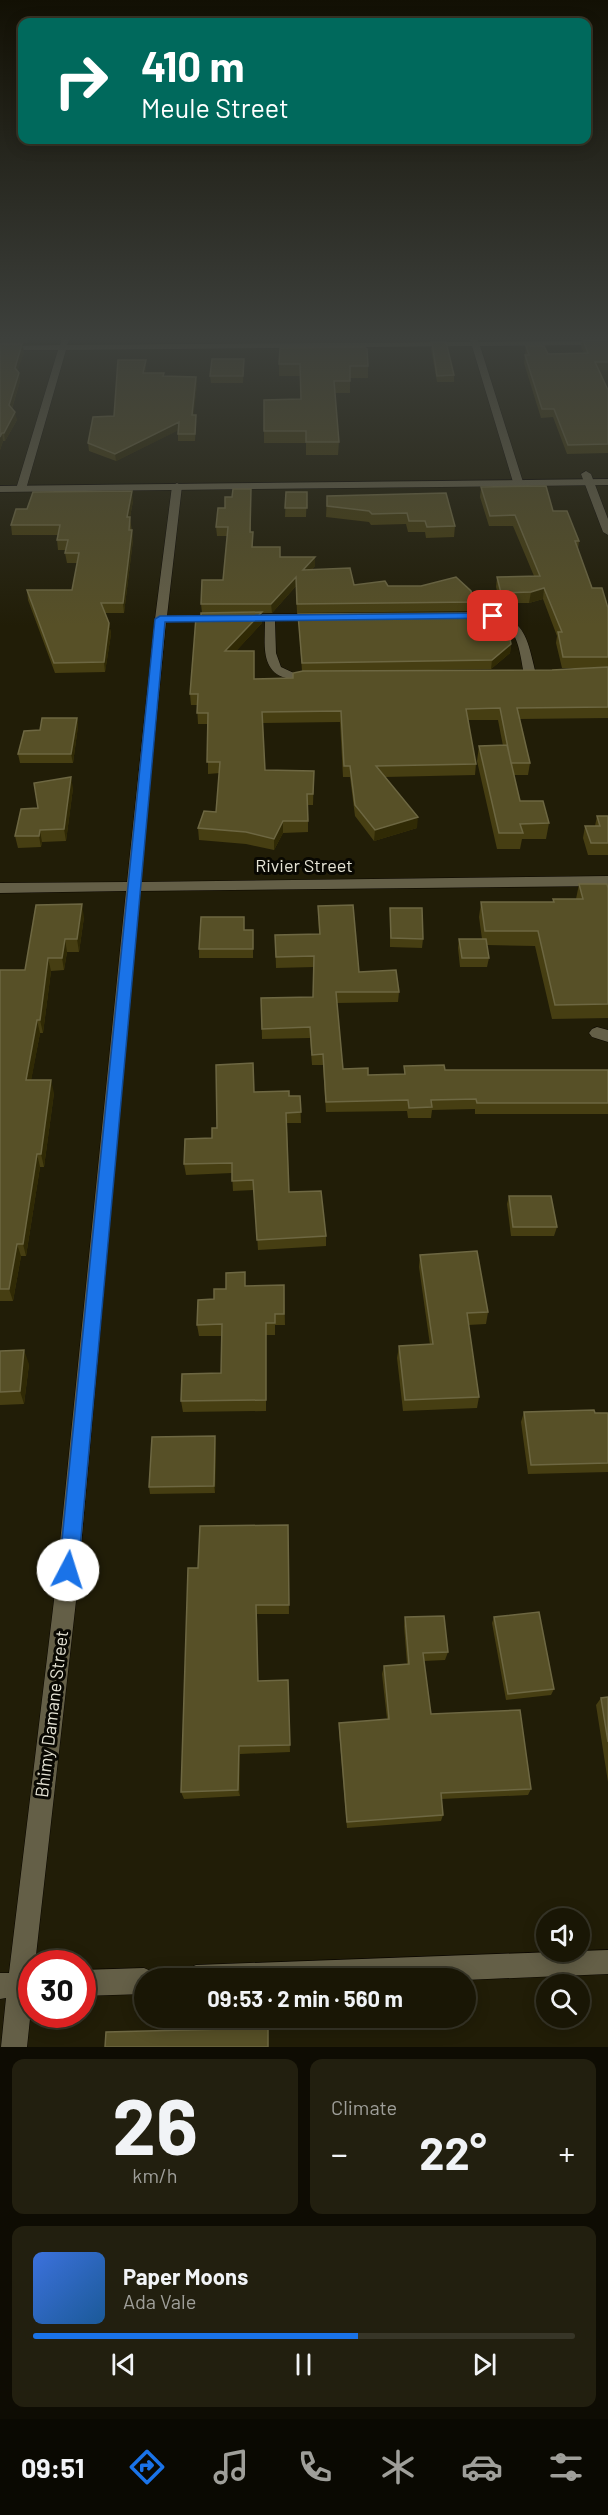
<!DOCTYPE html>
<html lang="en">
<head>
<meta charset="utf-8">
<style>
  body { margin:0; font-family:Barlow,sans-serif; background:#221f0f; color:#f1f3f6; height:100vh; display:flex; flex-direction:column; font-size:22px; white-space:nowrap }
  * { box-sizing:border-box; margin:0 }
  p { font-size:20px; color:#9f9f9a }
  .icon { flex:none; width:33px; height:33px; fill:none; stroke:currentColor; stroke-width:2; stroke-linecap:round; stroke-linejoin:round }
  .map { position:relative; height:2047px; overflow:hidden }
  .panel { display:flex; flex-direction:column; gap:12px; padding:12px; background:#0e0c03; flex:1 }
  .panel>* { flex:none }
  .top-card { position:absolute; left:18px; top:18px; width:573px; height:126px; border-radius:12px; box-shadow:0 3px 15px #0003,0 0 0 2px #373527; background:#00695c; color:#fff; overflow:hidden }
  .tools { position:absolute; left:536px; top:1908px; display:grid; gap:12px }
  .tools a { display:grid; place-items:center; width:54px; height:54px; border-radius:50%; background:#191605; box-shadow:0 3px 15px #0003,0 0 0 2px #373527; font-size:30px }
  .speed { position:absolute; left:18px; top:1950px; display:flex; gap:12px; font-size:30px; font-weight:700; text-align:center }
  .speed>* { display:grid; place-content:center; width:78px; height:78px; border-radius:50%; background:#191605; box-shadow:0 3px 15px #0003,0 0 0 2px #373527; line-height:1 }
  .speed .limit { border:9px solid #d22; background:#fff; color:#111 }
  .pin { position:absolute; display:grid; place-items:center; width:51px; height:51px; color:#fff; margin:-26px; border-radius:12px; box-shadow:0 3px 9px #0006 }
  .me { position:absolute; width:66px; margin:-33px; rotate:5deg; stroke-linejoin:round; filter:drop-shadow(0 0 4px #0008) }
  .turn { display:flex; align-items:center; gap:21px; height:126px; padding:0 24px; font-size:27px }
  .turn .icon { width:78px; height:78px; stroke-width:2.5 }
  .turn b { display:block; font-size:42px; line-height:51px }
  .big { font-size:45px; font-weight:700; line-height:1.1 }
  .panel .tile { flex:1; display:flex; flex-direction:column; justify-content:center; gap:9px; min-width:0; padding:0 21px; border-radius:12px; background:#221f0f }
  .panel .dial { align-items:center; gap:0 }
  .dial b { font-size:78px; line-height:1 }
  .song { display:flex; align-items:center; gap:18px }
  .cover { width:72px; height:72px; border-radius:9px; background:linear-gradient(135deg,hsl(220 70% 55%),hsl(210 70% 35%)) }
  .played { height:6px; border-radius:3px; background:linear-gradient(90deg,#1a73e8 60%,#373527 60%) }
  .keys { display:flex; justify-content:space-around; direction:ltr }
  .heat { display:flex; justify-content:space-between; align-items:center; font-size:33px; direction:ltr }
  .panel .tiles { flex:1; display:grid; gap:12px; grid-template-columns:1fr 1fr }
  .tile:last-child { grid-column:span 2 }
  .trip { position:absolute; left:134px; top:1968px; width:342px; height:60px; border-radius:30px; background:#191605; box-shadow:0 3px 15px #0003,0 0 0 2px #373527; font-weight:700; line-height:60px; text-align:center }
  .tabs { display:flex; height:96px; justify-content:space-around; align-items:center; background:#0a0902; color:#9f9f9a }
  .tabs .icon { width:42px; height:42px }
  .tabs .current { color:#1a73e8 }
  .tabs b { font-size:27px; color:#f1f3f6 }
  .map>svg:first-child { display:block }
  .lines { fill:none; stroke-linecap:round; stroke-linejoin:round }
  .minor-casing { stroke:#0b0700; stroke-width:1 }
  .tertiary-casing { stroke:#0b0700; stroke-width:1 }
  .secondary-casing { stroke:#0b0700; stroke-width:1 }
  .minor { fill:#645f47; fill-rule:evenodd }
  .tertiary { fill:#645f47; fill-rule:evenodd }
  .secondary { fill:#645f47; fill-rule:evenodd }
  .wall { fill:#463e12 }
  .shaded-wall { fill:#302a05 }
  .building { fill:#575027; stroke:#6d6742; stroke-width:1.5 }
  .route { fill:#1a73e8; stroke:#114b97; stroke-width:1.5 }
  .labels { text-anchor:middle; stroke-width:6; stroke-linejoin:round; paint-order:stroke }
  .street-label { font-size:18px; fill:#e5e3d5; stroke:#090802 }
</style>
</head>
<body>
<div class="map">
<svg width="608" height="2047" viewBox="0 0 608 2047">
  <rect width="100%" height="100%" fill="#211d07"/>
  <g class="lines">
    <!-- minor casing -->
    <g class="minor-casing">
      <path id="minor" d="M61,340h8l-2,5 404,-3 -1,-2h8v2l130,-1v4l-128,1 43,136 -5,3 -5,-3 -41,-136 -406,4 -40,139 -8,2 -2,-2 42,-139h-58v-4l60,-1z
        M177,483l5,3 -15,130 47,-1 5,3 -5,3 -48,1 -26,260 468,-6v10l-469,5 -62,701 -42,372h-3v36l-5,47h-26l5,-49 -6,1v-26h9l46,-381 71,-701 -126,2v-10l127,-1 28,-263 17,-133z
        M478,613c47,2 48,21 58,61l-2,2 -4,1 -6,-3c-4,-18 -5,-46 -26,-53 -8,-2 -16,-1 -24,-3v-4z
        M270,614h46l5,3 -5,3 -41,1 1,32 5,14 15,7 19,2v4c-9,2 -19,1 -29,-2 -26,-7 -21,-35 -21,-57h-24l-5,-3 5,-3z
        M597,1027l11,3v12l-16,-5 -3,-4 3,-4z
        M608,1950v24l-143,6 -282,-2 4,-9 9,-4z
        M144,1968l9,4 3,6h-12v16l-62,2v-26z"/>
    </g>
    <!-- tertiary casing -->
    <g class="tertiary-casing">
      <path id="tertiary" d="M586,471l5,3 17,45v16l-5,-3 -22,-58z"/>
    </g>
    <!-- secondary casing -->
    <g class="secondary-casing">
      <path id="secondary" d="M608,479v6l-608,7v-6z"/>
    </g>
    <!-- minor -->
    <use href="#minor" class="minor"/>
    <!-- tertiary -->
    <use href="#tertiary" class="tertiary"/>
    <!-- secondary -->
    <use href="#secondary" class="secondary"/>
  </g>
  <!-- wall -->
  <path class="wall" d="M0,340h28l-1,3 -27,1z
    M582,340h26v30h-9l9,20v63l-41,1 -14,-37 -12,1 -17,-55 2,-17 22,8 36,-1 -3,-6z
    M432,342l22,33v7h-17l-6,-33z
    M0,344l24,8 -7,19 2,2 1,8 -8,28 5,11 -12,21h-2l-3,9z
    M244,359l-1,24h-32l-1,-7z
    M279,364l89,2v12h-18v15h-15l4,49 -1,13h-32v-12h-42v-12l37,-32 -1,-23h-21z
    M146,367l-1,6 19,3 32,1 1,7 -4,31 3,8 -1,18h-17v-11l-62,31 -27,-10 -1,-8 26,-27z
    M481,487l72,24 26,30 -1,8 14,39 16,20v110l-88,1 10,44 -2,12h-14l6,26 29,22 -3,16h-24l-2,10h-23l-20,-88 2,-15h24l-5,-26h-30l8,44 -1,11 -90,2 32,51 -43,13 -19,-25 -5,-39h-7l-3,-55 -77,1 2,47 49,1 -1,34h-5v27l-25,1 -9,17 -28,-6 -47,-4 -1,-12 18,-16 4,-39 -12,1v-50h-10l-1,-19h-6l-1,-11 12,-81 -1,-9 22,-24 4,-44h-10l-1,-9 9,-19 7,-11 19,-8v43h2v15l27,10h35v9l-3,3 42,16 34,1 86,16 -1,9 -176,2 -1,-27 -24,27h-10v10l-26,28 18,28 39,-1 9,-7 -4,-57 213,30 -1,9 -19,16 -125,2 186,-1 36,-2h-26l-6,-25 1,-7 -14,-37 -14,4h-29l-4,-16 1,-10 37,-1 -21,-50h-24l-9,-29z
    M286,492h21l-1,25h-21z
    M446,493l9,33 -1,11 -28,1 -1,-6h-17l-2,-8 -35,1 -2,-3 -43,-5 1,-21z
    M133,501l-3,16 3,23 -9,73h-19l4,10 2,11 -6,38 -50,1 -27,-73 -1,-10h45l5,-27h-10l-2,-10 1,-3h-8l-1,-10 1,-5h-46l-1,-10 16,-16z
    M77,718l1,8 -5,37h-53l-2,-9 22,-24z
    M73,788l-7,53 -24,1 -1,5 -23,1 -3,-12 23,-28z
    M597,816h11v39h-20l-5,-17 2,-12h10z
    M579,884l29,4v130l-56,1 -17,-73 -48,-1 2,13 -2,9h-27l-2,-19 1,-9h23l-3,-22 2,-15h72v-3h23z
    M318,906l41,66 40,20 -1,10 -61,1 6,66 25,6 36,-1v-8l41,4h163v44h-133v-5l-43,1 -1,8h-23l-1,-7 -81,1 -3,-47h-11l-2,-27 -48,1 -1,-41 52,-1 1,-30 -38,1 -1,-33 44,-1z
    M390,908l33,31 -1,9 -32,-1z
    M84,917l-5,35h-12l-3,18 -13,1 -8,62h-3l-9,47 23,13 -10,74h-4l-14,89h-5l-8,45h-13v-331h25z
    M245,930l8,9v19h-54v-9z
    M254,1092l35,4h11l1,27h-14l2,69 37,44v10l-68,4 -4,-60 -21,1 -1,-18 -46,2 -2,-11 28,-26 5,-10z
    M509,1196l48,31 -3,9h-43l-4,-32z
    M420,1255l68,57 -2,12 -18,1 11,72 -2,11 -74,3 -6,-53 2,-12 31,-1 -11,-78z
    M284,1285l1,40h-10v10h-9v76l-83,1 -2,-11 40,-28 1,-37h-23l-2,-11 17,-26 12,-10 19,-3z
    M0,1351l29,13 -5,40 -24,1z
    M524,1412l84,1v59l-80,2 -7,-52z
    M216,1443l-1,50 -65,1 -1,-7z
    M288,1525l1,89h-32l1,67 30,-1 2,72 -50,2v42l-56,3 -3,-7 17,-224z
    M405,1617l43,35 -3,8 -21,1 7,53 100,75 -3,6 -87,4 2,16 -2,6 -94,7 -8,-98v-7l48,-4 -5,-45 2,-8 23,-2 -3,-38z
    M494,1617l60,72 -3,6 -45,5 -14,-77z
    M608,1697v85l-12,-77 5,-7z"/>
  <!-- shaded-wall -->
  <path class="shaded-wall" d="M22,344l2,8 -8,24 -1,-8z
    M146,360v7l-2,13 -1,-7z
    M19,373l1,8 -10,33 -1,-9z
    M196,377l1,7 -4,39 -1,-8z
    M15,412l2,8 -12,21 -1,-8z
    M179,422v8l-63,31 -1,-7z
    M2,433l1,8 -3,9v-13z
    M132,491l1,10 -5,26 -1,-10z
    M132,530l1,10 -9,73 -1,-10z
    M315,557v9l-12,13v-9z
    M296,577v9l-24,27 -1,-9z
    M544,588l-1,11 -14,4 2,-11z
    M262,612v11l-36,39 -1,-11z
    M109,623l2,11 -6,38 -1,-10z
    M511,644l-1,9 -19,16 1,-9z
    M77,718l1,8 -5,37 -2,-9z
    M71,777l2,11 -7,53 -2,-12z
    M418,817l-1,11 -43,13 1,-11z
    M283,821v12l-9,17v-11z
    M40,830l2,12 -1,5 -2,-11z
    M82,904l2,13 -5,35 -2,-13z
    M65,939l2,13 -3,18 -2,-12z
    M48,958l3,13 -8,62 -3,-13z
    M37,1020l3,13 -11,59 -3,-12z
    M51,1080l3,13 -10,74 -3,-13z
    M37,1154l3,13 -14,89 -3,-12z
    M17,1244l4,12 -8,45 -4,-12z
    M24,1350l5,14 -5,40 -4,-13z
    M215,1436l1,7 -1,50 -1,-7z
    M239,1746l1,8v42l-2,-6z"/>
  <!-- building -->
  <path class="building" d="M583,340h25v22h-13l13,28v54l-40,1 -14,-36h-12l-17,-54h4l-3,-9h18l4,8 40,-1z
    M432,342h14l8,33 -17,1z
    M0,344h22l-7,24 4,5 -10,32 6,7 -11,21h-2l-2,4z
    M364,347l3,2 1,17h-18v15h-16l5,61h-33v-11h-42v-31l37,-1 -1,-35h-21l1,-16z
    M212,359h32l-1,17h-33z
    M118,360h28l-3,13h21l-1,3 33,1 -4,38h4l-1,19h-17l1,-12 -64,32 -27,-11 5,-26 21,-1z
    M546,486l7,25h14l12,30h-4l17,47h10l6,20v49h-45l-5,-25h4l-18,-44 -13,4 -30,1 -4,-16 43,-1 -25,-61 -25,1 -9,-29z
    M233,489h18l-1,43h3l-1,15h28v10h35l-12,13 47,-2 4,17 31,-4 3,5h33l35,-9 15,14 3,11 -177,2 -1,-27 -25,27h-70l1,-24h21l5,-53h-12l2,-19h7v-11h7z
    M132,491l-5,26h3l-1,13h3l-9,73h-22l8,20 -5,39 -50,1 -27,-73h45l7,-37h-14l3,-13h-11l3,-15h-49l5,-16h11l6,-17z
    M286,492h21v16h-22z
    M446,493l9,33 -28,1 -2,-6h-16l-2,-8 -35,1 -3,-3 -42,-5v-10z
    M262,612l-37,39h29v28l39,-1v-5l10,-2 249,-1 56,-3v40l-91,1 13,55h-19l-11,-55 -34,1 10,55 -100,2 42,51 -43,13 -20,-25 -5,-39h-6l-3,-55 -79,1 3,58 49,1 -1,23h-6l1,27h-25l-9,18 -28,-7 -48,-4 6,-17 12,1 4,-50h-13l1,-49h-11l1,-19h-8l6,-77 5,-1v-3z
    M494,613l13,11 4,20 -19,16 -190,3 -4,-49z
    M42,718h35l-6,36h-53l6,-23 16,-1z
    M507,745l13,56h23l6,22 -29,1 3,9h-24l-20,-87z
    M71,777l-7,52 -24,1 -1,6h-24l6,-27 17,-1 -4,-25z
    M597,816h11v27h-17l-6,-17h15z
    M579,884h28l1,4v116l-53,1 -17,-74h-53l-4,-29h73l-1,-3h30z
    M82,904l-5,35h-12l-3,19h-14l-8,62h-3l-11,60h25l-10,74h-4l-14,90h-6l-8,45h-9v-319h25l11,-65z
    M353,905l6,67 37,-2 3,22h-63l7,77 25,-1v7l37,-1 -1,-8 40,-1 1,5h163v33h-131l-1,-4 -45,1 1,7 -23,1 -1,-8 -82,2 -3,-48 -11,1 -2,-28 -48,2 -1,-31 52,-1 1,-41 -38,1 -1,-22 45,-1 -2,-28z
    M390,908h32l1,31 -32,-1z
    M201,917h43v13h9v19h-54z
    M459,939h27l3,19h-27z
    M253,1063l1,29 35,-1v5h11l1,16 -15,1 3,79 32,-1 5,45 -69,4 -4,-60 -21,1v-18l-48,1 1,-25 27,-1v-10h5l-1,-63z
    M509,1196h42l6,31h-44z
    M477,1251l11,61 -21,1 12,84 -74,3 -6,-54 34,-2 -13,-89z
    M245,1272v14l39,-1v29h-9v9h-9v77l-85,1 1,-27 39,-1 1,-49 -25,1 1,-25 16,-1v-10h12v-16z
    M24,1350l-4,41 -20,1v-41z
    M594,1410l1,3h13v50l-77,2 -7,-53z
    M215,1436l-1,50 -65,1 3,-50z
    M288,1525l1,80h-33l2,76 30,-1 2,65 -51,1 -1,44 -57,2 7,-224h10l2,-42z
    M539,1612l15,77 -46,5 -14,-77z
    M444,1616l4,36 -25,1 8,61 89,-4 11,79 -90,4 2,22 -96,7 -8,-99 50,-4 -5,-53 25,-2 -4,-47z
    M608,1697v45l-7,-44z
    M268,2028v19h-163l1,-15z"/>
  <!-- sky -->
  <linearGradient id="sky" x2="0" y2="1"><stop stop-color="#121004"/><stop offset="0.54" stop-color="#3d403c"/><stop offset="1" stop-color="#3d403c" stop-opacity="0"/></linearGradient>
  <rect width="608" height="626" fill="url(#sky)"/>
  <!-- route -->
  <path class="route" d="M493,613l3,1v4l-331,4 -87,948 -3,6 -7,3 -6,-3 -3,-6 96,-951 5,-3z"/>
  <g class="labels">
    <!-- street labels -->
    <g class="street-label">
      <text x="304" y="872">Rivier Street</text>
      <text transform="translate(52 1714) rotate(-83)" y="6">Bhimy Damane Street</text>
    </g>
  </g>
</svg>
<div class="tools">
<a><svg class="icon" aria-label="sound" viewBox="0 0 24 24"><path d="M4 9h4l5-4v14l-5-4H4zM17 9q2 3 0 6"/></svg></a>
<a><svg class="icon" aria-label="search" viewBox="0 0 24 24"><circle cx="10" cy="10" r="6"/><path d="M15 15l6 6"/></svg></a>
</div>
<div class="speed"><div class="limit">30</div></div>
<div class="pin" style="left:493px;top:616px;background:#d93025"><svg class="icon" aria-label="arrive" viewBox="0 0 24 24"><path d="M6 21V4h12l-3 4 3 4H6"/></svg></div>
<svg class="me" style="left:68px;top:1570px" viewBox="-20 -20 40 40"><circle r="19" fill="#fff"/><path d="M0-13L10 11 0 6-10 11z" fill="#1a73e8"/></svg>
<div class="trip">09:53 · 2 min · 560 m</div>
<div class="top-card">
<div class="turn"><svg class="icon" aria-label="right" viewBox="0 0 24 24"><path d="M7 20v-9h11M14 6l5 5-5 5"/></svg><div><b>410 m</b>Meule Street</div></div>
</div>
</div>
<section class="panel">
<div class="tiles">
<div class="tile dial"><b>26</b><p>km/h</p></div>
<div class="tile"><p>Climate</p>
<div class="heat"><a>−</a><b class="big">22°</b><a>+</a></div>
</div>
<div class="tile">
<div class="song"><i class="cover"></i><div><b>Paper Moons</b><p>Ada Vale</p></div></div>
<div class="played"></div>
<div class="keys"><svg class="icon" aria-label="previous" viewBox="0 0 24 24"><path d="M18 5L8 12l10 7zM5 5v14"/></svg><svg class="icon" aria-label="pause" viewBox="0 0 24 24"><path d="M8 5v14M16 5v14"/></svg><svg class="icon" aria-label="next" viewBox="0 0 24 24"><path d="M6 5l10 7-10 7zM19 5v14"/></svg></div>
</div>
</div>
</section>
<nav class="tabs">
<b>09:51</b>
<svg class="icon current" aria-label="directions" viewBox="0 0 24 24"><path d="M12 3l9 9-9 9-9-9zM9 14v-3h6M13 9l2 2-2 2"/></svg>
<svg class="icon" aria-label="music" viewBox="0 0 24 24"><path d="M9 18V5l10-2v13"/><circle cx="6" cy="18" r="3"/><circle cx="16" cy="16" r="3"/></svg>
<svg class="icon" aria-label="phone" viewBox="0 0 24 24"><path d="M5 4h4l2 5-3 2q2 4 5 5l2-3 5 2v4C11 20 4 13 5 4z"/></svg>
<svg class="icon" aria-label="climate" viewBox="0 0 24 24"><path d="M12 3v18M4 7l16 10M4 17L20 7"/></svg>
<svg class="icon" aria-label="car" viewBox="0 0 24 24"><path d="M5 17H2v-5l4-1 3-4h7l3 4 3 1v5h-3M9 17h6M6 11h13"/><circle cx="7" cy="17" r="2"/><circle cx="17" cy="17" r="2"/></svg>
<svg class="icon" aria-label="filters" viewBox="0 0 24 24"><path d="M4 7h16M4 17h16"/><circle cx="9" cy="7" r="2"/><circle cx="15" cy="17" r="2"/></svg>
</nav>
</body>
</html>
